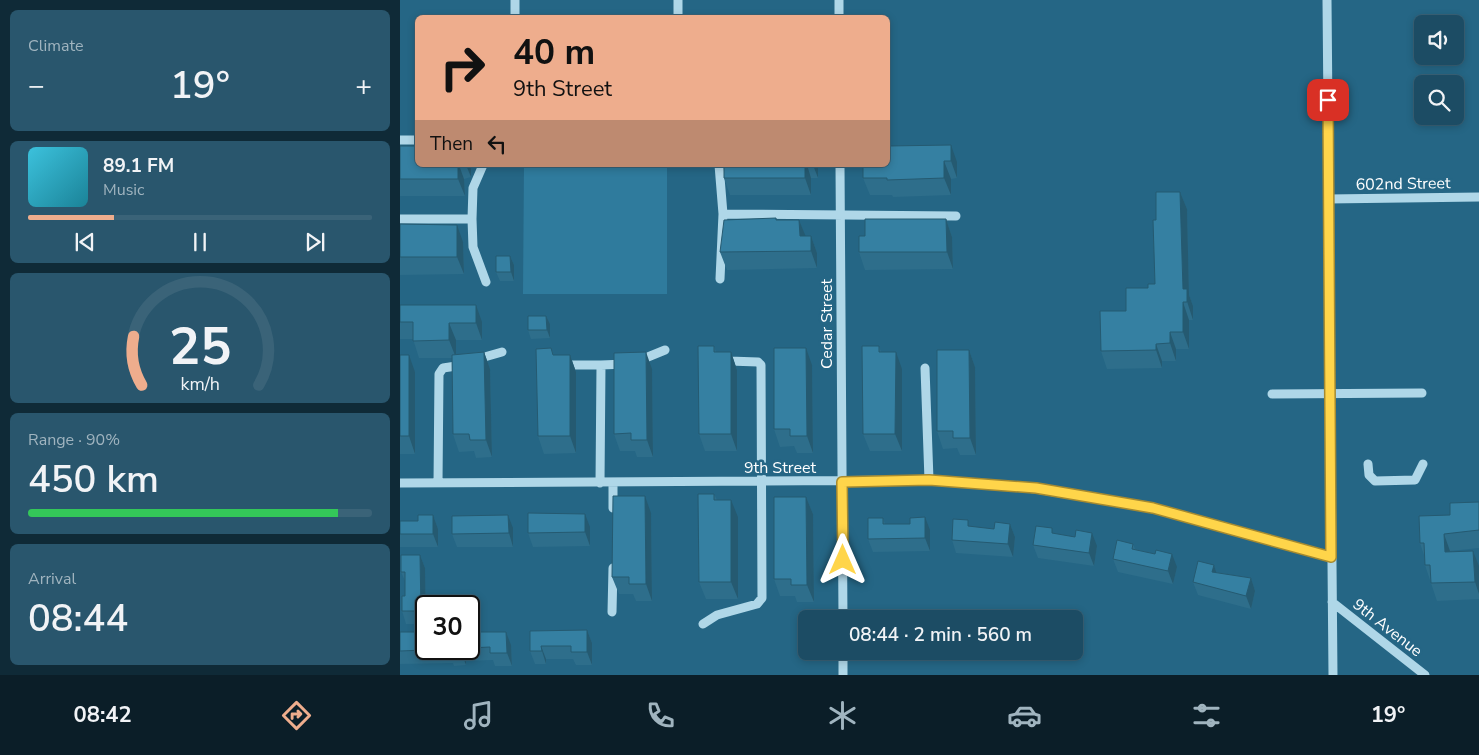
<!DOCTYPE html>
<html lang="en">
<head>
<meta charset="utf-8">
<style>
  body { margin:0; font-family:"Nunito Sans",sans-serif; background:#29566d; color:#f1f3f6; height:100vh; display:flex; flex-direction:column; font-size:19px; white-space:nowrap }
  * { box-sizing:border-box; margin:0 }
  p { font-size:16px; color:#a0b4bf }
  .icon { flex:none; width:28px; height:28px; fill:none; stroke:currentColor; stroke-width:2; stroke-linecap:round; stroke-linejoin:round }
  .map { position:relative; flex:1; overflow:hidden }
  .drawer { display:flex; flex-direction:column; gap:10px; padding:10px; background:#0f2a37; width:400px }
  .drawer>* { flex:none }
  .top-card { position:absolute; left:15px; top:15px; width:475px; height:152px; border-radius:8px; box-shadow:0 2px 8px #0003,0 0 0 1px #3a6378; background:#eead8d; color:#111; overflow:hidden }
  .fabs { position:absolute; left:1014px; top:15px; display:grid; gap:10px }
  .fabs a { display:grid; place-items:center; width:50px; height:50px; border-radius:8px; background:#1c4c64; box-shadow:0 2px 8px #0003,0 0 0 1px #3a6378; font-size:25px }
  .speed { position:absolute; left:15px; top:595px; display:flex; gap:10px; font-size:25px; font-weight:700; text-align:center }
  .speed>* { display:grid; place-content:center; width:65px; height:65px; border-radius:50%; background:#1c4c64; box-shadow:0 2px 8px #0003,0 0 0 1px #3a6378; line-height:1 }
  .speed .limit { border:2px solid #111; border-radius:8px; background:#fff; color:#111 }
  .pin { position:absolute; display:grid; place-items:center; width:42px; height:42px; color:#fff; margin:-21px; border-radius:10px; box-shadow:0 2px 8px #0006 }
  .me { position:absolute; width:55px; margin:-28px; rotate:0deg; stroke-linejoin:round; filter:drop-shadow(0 0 4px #0008) }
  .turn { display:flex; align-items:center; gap:18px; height:105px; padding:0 15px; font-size:22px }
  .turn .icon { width:65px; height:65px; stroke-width:2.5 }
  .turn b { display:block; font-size:35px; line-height:42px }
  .then { display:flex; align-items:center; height:48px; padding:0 15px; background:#0003; gap:10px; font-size:19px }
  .big { font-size:38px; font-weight:600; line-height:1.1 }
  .drawer .tile { flex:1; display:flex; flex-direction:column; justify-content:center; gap:8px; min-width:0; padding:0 18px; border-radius:8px; background:#29566d }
  .drawer .dial { align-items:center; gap:0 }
  .dial svg { height:130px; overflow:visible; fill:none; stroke:#3a6378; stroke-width:7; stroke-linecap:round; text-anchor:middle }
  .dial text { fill:#f1f3f6; stroke:none }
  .song { display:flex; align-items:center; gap:15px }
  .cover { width:60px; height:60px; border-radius:8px; background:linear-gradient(135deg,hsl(190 70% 55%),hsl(190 70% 35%)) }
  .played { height:5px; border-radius:2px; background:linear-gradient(90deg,#eead8d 25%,#3a6378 25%) }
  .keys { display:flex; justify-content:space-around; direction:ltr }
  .heat { display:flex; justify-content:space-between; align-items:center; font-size:28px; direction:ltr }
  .charge { height:8px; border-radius:4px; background:linear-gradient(90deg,#34c759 90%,#3a6378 0) }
  .trip { position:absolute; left:398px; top:610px; width:285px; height:50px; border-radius:8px; background:#1c4c64; box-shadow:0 2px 8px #0003,0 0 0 1px #3a6378; font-weight:600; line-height:50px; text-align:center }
  .menu { display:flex; height:80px; justify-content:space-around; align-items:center; background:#0b1e28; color:#a0b4bf }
  .menu .icon { width:35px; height:35px }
  .menu .selected { color:#eead8d }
  .menu b { font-size:22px; color:#f1f3f6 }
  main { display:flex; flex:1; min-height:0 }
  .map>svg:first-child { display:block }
  .green { fill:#2f7b9d }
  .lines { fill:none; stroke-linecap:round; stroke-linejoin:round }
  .minor { stroke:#afd7e8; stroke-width:9 }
  .wall { fill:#2e6e8b }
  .shaded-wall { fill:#255a71 }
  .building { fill:#3580a2; stroke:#255a71 }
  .route-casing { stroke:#a68a30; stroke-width:12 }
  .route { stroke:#ffd54a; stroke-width:9 }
  .labels { text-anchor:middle; stroke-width:5; stroke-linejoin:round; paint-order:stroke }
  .street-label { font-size:16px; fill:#fff; stroke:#256685 }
</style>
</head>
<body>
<main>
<section class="drawer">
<div class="tile"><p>Climate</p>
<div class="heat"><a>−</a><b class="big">19°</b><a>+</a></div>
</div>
<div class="tile">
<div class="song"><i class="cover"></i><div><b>89.1 FM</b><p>Music</p></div></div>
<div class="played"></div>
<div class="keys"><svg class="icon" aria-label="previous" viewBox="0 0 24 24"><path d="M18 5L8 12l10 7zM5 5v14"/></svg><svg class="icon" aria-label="pause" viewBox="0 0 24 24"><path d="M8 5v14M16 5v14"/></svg><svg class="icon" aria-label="next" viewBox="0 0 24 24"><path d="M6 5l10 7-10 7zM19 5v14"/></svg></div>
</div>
<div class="tile dial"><svg viewBox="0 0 100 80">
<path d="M14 69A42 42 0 1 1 86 69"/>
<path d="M14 69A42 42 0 0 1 9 39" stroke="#eead8d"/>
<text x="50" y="56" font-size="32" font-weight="700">25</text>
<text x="50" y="72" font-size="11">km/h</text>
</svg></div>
<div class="tile"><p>Range · 90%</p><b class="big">450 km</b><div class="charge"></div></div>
<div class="tile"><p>Arrival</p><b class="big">08:44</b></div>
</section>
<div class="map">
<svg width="1079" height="675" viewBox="0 0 1079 675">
  <rect width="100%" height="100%" fill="#256685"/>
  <!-- green -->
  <path class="green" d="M124,165h143v129h-144z"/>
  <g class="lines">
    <!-- minor -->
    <path class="minor" d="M278,0v18
      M439,0v18
      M927,0l6,675
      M115,18v-18
      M0,140h18
      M319,165l4,49 -3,65
      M440,165l3,454
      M928,199l151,-2
      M323,214l233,2
      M0,219h72l1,28 13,35
      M72,219l1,-31 10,-23
      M74,360l28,-8
      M163,361l6,4h32l-1,118
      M238,361l27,-11
      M201,365l25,-1
      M525,368l4,112
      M872,394l150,-1
      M968,464l1,11 6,6 40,-1 8,-16
      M0,483l529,-3 107,9 117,19 178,49
      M38,483l1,-109 4,-6 20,-3
      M213,508v-25
      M932,602l93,73
      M212,612l1,-44
      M303,624l14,-9 40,-11 5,-6 -1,-233 -3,-3 -29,-1 -4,-2
      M443,651v24"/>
  </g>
  <!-- wall -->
  <path class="wall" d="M0,146l18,19h53v12l-7,2 1,17h-65z
    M488,146l69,16v16l-6,1v16l-58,2 -1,-2h-22l-7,-17z
    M98,165h15v2h-14z
    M324,165h94v13h-7v17h-81l-6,-17z
    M780,192l7,17 2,86 4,11v14h-4v29h-13v12h-14v7l-55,1 -6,-18 25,-40 22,-23 7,-4 1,-64z
    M376,218l1,2h22l6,16h6l6,17v15l-90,2 -7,-18z
    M546,219l6,18 1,32 -88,1 -6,-18 6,-16z
    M0,224l63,18 1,32 -64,1z
    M110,256l4,9v16h-14l-4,-9z
    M0,305l82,17v18h-26v15l28,-3 6,17 2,88 -16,1 -2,-7 -15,1 -6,-18 -1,-76h-33l-6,-19h-13z
    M146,316l4,8v14l-19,1 -3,-9z
    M314,346l2,6h15l6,18v81h-32l-6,-17z
    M479,346l2,6 21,17v82h-32l-7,-17z
    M151,348l3,7h16l6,17v81l-32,1 -6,-18z
    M569,350l6,17 1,88h-16l-3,-7 -14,1 -6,-18z
    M0,355l15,17v82h-15z
    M412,365l1,88h-16l-3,-7 -14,1 -6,-18z
    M252,369l1,88h-16l-2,-6h-15l-6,-17z
    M314,494l3,6 21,17v82h-32l-7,-17z
    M406,497l7,17 1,88h-17l-2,-6h-15l-6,-17z
    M1079,502v46l-29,3v1l29,14v33l-42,2 -12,-36v-7l-5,-15 30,-28z
    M251,513l1,88h-16l-3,-7h-14l-7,-17z
    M33,515l5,14v18h-38v-26h18z
    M483,518l2,6 45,6v21l-57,1 -5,-13z
    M610,524l5,13 -2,20 -57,-4 -4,-13 19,-13 23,2z
    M190,527v19l-57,1 -5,-14z
    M113,528v19h-56l-5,-13z
    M654,534l43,12 -3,20 -56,-8 -5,-13z
    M733,544l2,5 20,5 22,13 -4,17 -55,-12 -5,-13z
    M20,555l5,13 1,56h-20l-4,-13 3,-15v-15l-4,-9z
    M814,565l2,7 35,6 4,13 -4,18 -53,-14 -5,-13z
    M187,630l5,13v22h-16l-3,-6h-27v5h-11l-5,-13v-20z
    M0,632l26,17h43v-17l42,13 1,21h-17l-2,-6 -27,1v4l-12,1 -1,-3 -53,1z"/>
  <!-- shaded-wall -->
  <path class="shaded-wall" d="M551,145l6,17v16l-6,-17z
    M544,161l7,18v16l-7,-17z
    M58,165h1l5,14 1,17 -7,-17z
    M66,165h5v12z
    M405,165h2l4,13v17l-6,-17z
    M413,165h5v13z
    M780,192l7,17 2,86 4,11v14l-10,-31z
    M546,219l6,18 1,32 -6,-17z
    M399,220l7,17 -6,-1z
    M57,225l6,17 1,32 -7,-17z
    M411,236l6,17v15l-6,-17z
    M110,256l4,9v16l-3,-9z
    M783,302l6,18v29l-6,-17z
    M76,305l6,17v18l-6,-17z
    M146,316l4,8v14l-3,-8z
    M49,323l7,17v18l-7,-18z
    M770,332l6,17v12l-6,-18z
    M756,344l6,17v7l-6,-18z
    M406,348l6,17 1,88 -6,-17z
    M569,350l6,17 1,88 -6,-17z
    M84,352l6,17 2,88 -6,-17z
    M246,352l6,17 1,88 -6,-17z
    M331,352l6,18v81l-6,-17z
    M496,352l6,17v82l-7,-17z
    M9,355l6,17v82l-6,-18z
    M170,355l6,17v81l-6,-17z
    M245,496l6,17 1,88 -6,-17z
    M406,497l7,17 1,88 -7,-17z
    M331,500l7,17v82l-7,-17z
    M185,514l5,13v19l-5,-14z
    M33,515l5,14v18l-5,-13z
    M108,515l5,13v19l-4,-14z
    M525,517l5,13v21l-5,-13z
    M610,524l5,13 -2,20 -5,-13z
    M692,533l5,13 -3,20 -5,-13z
    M1044,534l6,17 1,18 -6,-17z
    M1073,551l6,15v28l-4,-12z
    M772,554l5,13 -4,17 -5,-13z
    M20,555l5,13 1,56 -5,-13z
    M814,565l4,13 -6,-6z
    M851,578l4,13 -4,18 -5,-13z
    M187,630l5,13v22l-5,-13z
    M106,632l5,13 1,21 -5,-13z
    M141,646l5,13v5l-4,-13z
    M61,649l5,12v4l-5,-13z"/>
  <!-- building -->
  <path class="building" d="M551,145v16h-7v17l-57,2v-2h-24v-13h25v-19z
    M0,146h18v19h40v14h-58z
    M324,165h81v13h-81z
    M756,192h24l3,97h4v13h-4v30h-13v11l-14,1v6l-55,1 -1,-40h26v-23h22v-4h7l-2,-64h3z
    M376,218v2h23l1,16h11v15l-91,1 4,-32z
    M465,219h81l1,33h-88v-16h6z
    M0,224l57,1v32h-57z
    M96,256h14l1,16h-15z
    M0,305h76v18h-27v17l-36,1v-19h-13z
    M128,316h18l1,14h-19z
    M298,346h16v6h17v82h-32z
    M462,346h17v6h17l-1,82h-32z
    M151,348l2,7h17v81h-32l-2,-87z
    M374,348h32l1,88h-17v-7h-16z
    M537,350h32l1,88h-17v-7h-16z
    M84,352l2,88h-16l-1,-6h-16l-1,-79z
    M246,352l1,88h-16v-7l-17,1v-81z
    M0,355h9v81h-9z
    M298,494h16v6h17v82h-32z
    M213,496h32l1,88h-17v-7h-17z
    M374,497h32l1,88h-16v-6h-17z
    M1079,502v28l-35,4 1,18 28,-1 2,31 -44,1 -1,-18h-5l-1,-22h-4l-1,-27 31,-1v-12z
    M128,513l57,1v18l-57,1z
    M18,515h15v19h-33v-13h18z
    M108,515l1,18 -57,1v-18z
    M525,517v21l-57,1v-21h15v6h27v-6z
    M553,519l15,1v6l26,3 1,-7 15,2 -2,20 -56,-4z
    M636,526l16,2v5l23,4 1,-7 16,3 -3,20 -56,-8z
    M717,540l16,4 -1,5 23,5 1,-4 16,4 -4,17 -55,-12z
    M1,555h19l1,56h-19v-15h3v-24h-4z
    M798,561l16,4 -2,7 39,6 -5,18 -53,-14z
    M187,630v22h-16v-6h-30l1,5h-12v-20z
    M0,632h26v17h35v3l-12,1v-4l-49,2z
    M69,632h37l1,21h-17v-6l-21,1z"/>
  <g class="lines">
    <!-- route casing -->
    <g class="route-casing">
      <path id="route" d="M443,560l-1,-78 87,-2 107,8 117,20 178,49 -3,-457"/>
    </g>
    <!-- route -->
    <use href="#route" class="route"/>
  </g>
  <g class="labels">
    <!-- street labels -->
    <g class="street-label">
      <text transform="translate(1003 183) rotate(-1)" y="6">602nd Street</text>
      <text transform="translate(426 324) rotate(-90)" y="6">Cedar Street</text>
      <text x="380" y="473">9th Street</text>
      <text transform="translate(988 627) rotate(38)" y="6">9th Avenue</text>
    </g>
  </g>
</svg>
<div class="fabs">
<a><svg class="icon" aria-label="sound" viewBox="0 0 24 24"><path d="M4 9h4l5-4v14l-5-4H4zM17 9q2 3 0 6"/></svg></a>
<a><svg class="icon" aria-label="search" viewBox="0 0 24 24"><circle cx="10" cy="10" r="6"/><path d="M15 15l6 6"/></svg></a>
</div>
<div class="speed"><div class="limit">30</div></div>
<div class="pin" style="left:928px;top:100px;background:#d93025"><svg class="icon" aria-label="arrive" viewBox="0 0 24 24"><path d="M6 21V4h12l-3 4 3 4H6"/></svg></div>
<svg class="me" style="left:443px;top:560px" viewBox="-20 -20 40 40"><path d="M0-17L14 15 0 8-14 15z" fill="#ffd54a" stroke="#fff" stroke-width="4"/></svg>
<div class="trip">08:44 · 2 min · 560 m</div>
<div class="top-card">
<div class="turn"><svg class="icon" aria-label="right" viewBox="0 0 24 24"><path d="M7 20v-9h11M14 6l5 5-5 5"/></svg><div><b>40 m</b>9th Street</div></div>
<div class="then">Then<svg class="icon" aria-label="left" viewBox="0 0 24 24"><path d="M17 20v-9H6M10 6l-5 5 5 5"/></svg></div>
</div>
</div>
</main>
<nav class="menu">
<b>08:42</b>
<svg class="icon selected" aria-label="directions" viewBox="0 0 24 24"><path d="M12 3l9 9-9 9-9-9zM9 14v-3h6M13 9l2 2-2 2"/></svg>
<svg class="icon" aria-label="music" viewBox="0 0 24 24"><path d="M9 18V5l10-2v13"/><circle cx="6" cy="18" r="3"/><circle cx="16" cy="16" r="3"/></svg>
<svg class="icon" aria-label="phone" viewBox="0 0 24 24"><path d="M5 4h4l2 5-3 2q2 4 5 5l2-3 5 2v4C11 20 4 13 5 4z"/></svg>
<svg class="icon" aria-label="climate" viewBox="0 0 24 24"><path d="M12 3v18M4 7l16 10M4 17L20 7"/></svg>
<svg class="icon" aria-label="car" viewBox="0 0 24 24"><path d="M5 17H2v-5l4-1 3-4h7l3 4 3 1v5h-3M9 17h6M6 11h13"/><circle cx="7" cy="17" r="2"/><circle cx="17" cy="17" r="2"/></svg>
<svg class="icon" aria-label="filters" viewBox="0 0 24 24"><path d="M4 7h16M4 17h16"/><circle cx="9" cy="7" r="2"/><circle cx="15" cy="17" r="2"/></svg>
<b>19°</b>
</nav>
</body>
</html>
